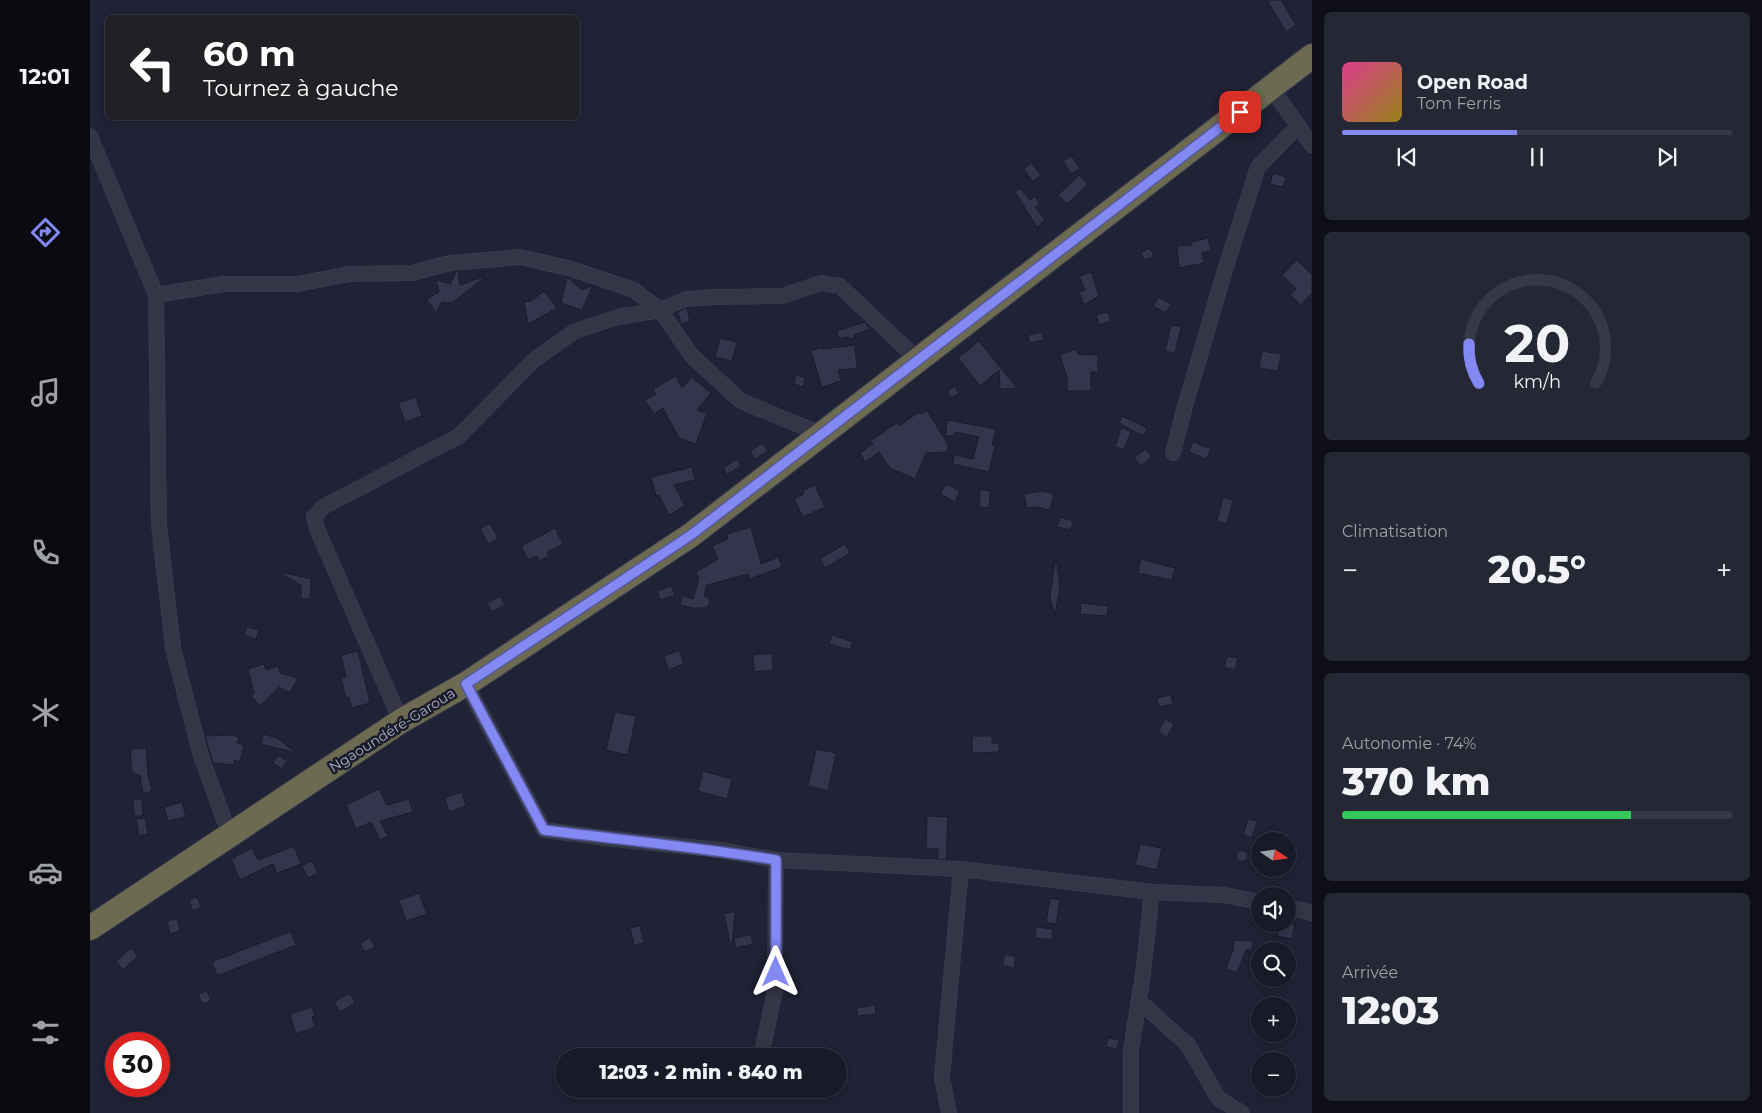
<!DOCTYPE html>
<html lang="fr">
<head>
<meta charset="utf-8">
<style>
  body { margin:0; font-family:Montserrat,sans-serif; background:#252734; color:#f1f3f6; height:100vh; display:flex; flex-direction:column; font-size:19px; white-space:nowrap }
  * { box-sizing:border-box; margin:0 }
  p { font-size:16px; color:#9fa1a8 }
  .icon { flex:none; width:28px; height:28px; fill:none; stroke:currentColor; stroke-width:2; stroke-linecap:round; stroke-linejoin:round }
  .map { position:relative; flex:1; overflow:hidden }
  .details { display:flex; flex-direction:column; gap:12px; padding:12px; background:#0d0e16; width:450px }
  .details>* { flex:none }
  .guide { position:absolute; left:15px; top:15px; width:475px; height:105px; border-radius:8px; box-shadow:0 2px 8px #0003,0 0 0 1px #363845; background:#202124; color:#fff; overflow:hidden }
  .needle { width:32px; rotate:103deg }
  .controls { position:absolute; left:1161px; top:832px; display:grid; gap:10px }
  .controls a { display:grid; place-items:center; width:45px; height:45px; border-radius:50%; background:#181a28; box-shadow:0 2px 8px #0003,0 0 0 1px #363845; font-size:25px }
  .speed { position:absolute; left:15px; top:1032px; display:flex; gap:10px; font-size:25px; font-weight:700; text-align:center }
  .speed>* { display:grid; place-content:center; width:65px; height:65px; border-radius:50%; background:#181a28; box-shadow:0 2px 8px #0003,0 0 0 1px #363845; line-height:1 }
  .speed .limit { border:8px solid #d22; background:#fff; color:#111 }
  .pin { position:absolute; display:grid; place-items:center; width:42px; height:42px; color:#fff; margin:-21px; border-radius:10px; box-shadow:0 2px 8px #0006 }
  .me { position:absolute; width:55px; margin:-28px; rotate:0deg; stroke-linejoin:round; filter:drop-shadow(0 0 4px #0008) }
  .turn { display:flex; align-items:center; gap:18px; height:105px; padding:0 15px; font-size:22px }
  .turn .icon { width:65px; height:65px; stroke-width:2.5 }
  .turn b { display:block; font-size:35px; line-height:42px }
  .big { font-size:38px; font-weight:800; line-height:1.1 }
  .details .widget { flex:1; display:flex; flex-direction:column; justify-content:center; gap:8px; min-width:0; padding:0 18px; border-radius:8px; background:#252734 }
  .details .dial { align-items:center; gap:0 }
  .dial svg { height:130px; overflow:visible; fill:none; stroke:#363845; stroke-width:7; stroke-linecap:round; text-anchor:middle }
  .dial text { fill:#f1f3f6; stroke:none }
  .song { display:flex; align-items:center; gap:15px }
  .cover { width:60px; height:60px; border-radius:8px; background:linear-gradient(135deg,hsl(330 70% 55%),hsl(50 70% 35%)) }
  .played { height:5px; border-radius:2px; background:linear-gradient(90deg,#8389f3 45%,#363845 45%) }
  .keys { display:flex; justify-content:space-around; direction:ltr }
  .heat { display:flex; justify-content:space-between; align-items:center; font-size:28px; direction:ltr }
  .charge { height:8px; border-radius:4px; background:linear-gradient(90deg,#34c759 74%,#363845 0) }
  .trip { position:absolute; left:465px; top:1048px; width:292px; height:50px; border-radius:25px; background:#181a28; box-shadow:0 2px 8px #0003,0 0 0 1px #363845; font-weight:800; line-height:50px; text-align:center }
  main { display:flex; flex:1; min-height:0 }
  .tabs { display:flex; flex-direction:column; width:90px; justify-content:space-around; align-items:center; background:#0a0a10; color:#9fa1a8 }
  .tabs .icon { width:35px; height:35px }
  .tabs .current { color:#8389f3 }
  .tabs b { font-size:22px; color:#f1f3f6 }
  .map>svg:first-child { display:block }
  .building { fill:#32354c; stroke:#1b1d2d }
  .lines { fill:none; stroke-linecap:round; stroke-linejoin:round }
  .street-casing { stroke:#3a3c4d; stroke-width:16 }
  .highway-casing { stroke:#3b3d4e; stroke-width:26 }
  .street { stroke:#343546; stroke-width:14 }
  .highway { stroke:#6c6a51; stroke-width:24 }
  .route-casing { stroke:#55599e; stroke-width:12 }
  .route { stroke:#8389f3; stroke-width:9 }
  .labels { text-anchor:middle; stroke-width:5; stroke-linejoin:round; paint-order:stroke }
  .street-label { font-size:14px; fill:#aeafc3; stroke:#191b2b }
</style>
</head>
<body>
<main>
<nav class="tabs">
<b>12:01</b>
<svg class="icon current" aria-label="directions" viewBox="0 0 24 24"><path d="M12 3l9 9-9 9-9-9zM9 14v-3h6M13 9l2 2-2 2"/></svg>
<svg class="icon" aria-label="music" viewBox="0 0 24 24"><path d="M9 18V5l10-2v13"/><circle cx="6" cy="18" r="3"/><circle cx="16" cy="16" r="3"/></svg>
<svg class="icon" aria-label="phone" viewBox="0 0 24 24"><path d="M5 4h4l2 5-3 2q2 4 5 5l2-3 5 2v4C11 20 4 13 5 4z"/></svg>
<svg class="icon" aria-label="climate" viewBox="0 0 24 24"><path d="M12 3v18M4 7l16 10M4 17L20 7"/></svg>
<svg class="icon" aria-label="car" viewBox="0 0 24 24"><path d="M5 17H2v-5l4-1 3-4h7l3 4 3 1v5h-3M9 17h6M6 11h13"/><circle cx="7" cy="17" r="2"/><circle cx="17" cy="17" r="2"/></svg>
<svg class="icon" aria-label="filters" viewBox="0 0 24 24"><path d="M4 7h16M4 17h16"/><circle cx="9" cy="7" r="2"/><circle cx="15" cy="17" r="2"/></svg>
</nav>
<div class="map">
<svg width="1222" height="1113" viewBox="0 0 1222 1113">
  <rect width="100%" height="100%" fill="#202235"/>
  <!-- building -->
  <path class="building" d="M1177,0h14l15,25 -10,7z
    M982,156l8,13 -9,5 -8,-13z
    M941,163l10,12 -8,6 -9,-12z
    M1183,173l13,4 -3,10 -13,-3z
    M989,175l9,9 -21,20 -9,-9z
    M930,188l10,12 5,-4 5,8 -5,3 10,13 -8,7 -22,-35z
    M1118,238l3,13 -9,2 2,10 -25,5 -2,-22 14,-1v-3z
    M1060,248l4,8 -9,4 -4,-8z
    M1207,260l15,15v18l-11,12 -11,-10 6,-6 -14,-14z
    M366,271h2l2,14 23,-8 1,1 -32,25 -10,-1 -6,11 -8,-12 -3,-1 14,-8 -3,-12 14,4z
    M1001,272l8,24 -15,9 -5,-13 6,-2 -6,-14z
    M477,277l15,13 11,-5 -11,25 -21,-7z
    M454,291l13,17 -29,16 -4,-22 7,-1z
    M1068,297l13,7 -5,9 -13,-7z
    M597,308l3,14 -9,2 -3,-12z
    M1018,312l3,9 -12,4 -3,-10z
    M775,322l5,7 -16,6v4l-9,-2 -6,2 -2,-8z
    M1081,325l10,2 -6,26 -10,-2z
    M952,332l2,8 -14,3 -2,-8z
    M630,338l17,4 -5,19 -17,-4z
    M889,341l20,25 18,22 -17,1 -1,-19 -19,16 -22,-28z
    M765,345l2,23 -19,2 3,11 -19,6 -11,-36 12,-4v2z
    M986,349l2,5 20,1v17h-7v19h-24v-14l-7,-22z
    M1172,351l19,3 -3,17 -19,-3z
    M706,375l9,3 -2,9 -9,-3z
    M586,376l6,12 10,-11 19,16 -14,17 10,3 -11,31 -17,-6 -16,-30 -9,6 -9,-14 11,-6 -3,-5z
    M865,386l4,8 -8,4 -4,-7z
    M326,397l6,19 -17,6 -7,-19z
    M837,410l21,35v7l-22,1 -11,26 -25,-11 -11,-16 -14,10 -5,-9 13,-9 -3,-3 27,-18 2,3 20,-14 1,2z
    M1032,416l25,12 -4,8 -24,-13z
    M857,420l49,9 -4,16 3,1 -6,26 -36,-8 1,-9 19,4 6,-22 -24,-5 -1,4h-8z
    M1031,428l10,3 -7,18 -9,-2z
    M1103,442l18,7 -5,10 -17,-7z
    M672,443l6,8 -13,8 -5,-8z
    M1055,449l7,8 -11,9 -7,-8z
    M647,459l4,7 -14,9 -4,-7z
    M602,467l3,13 -21,5 11,21 -16,9 -10,-20 -3,1 -5,-19z
    M856,484l14,7 -5,11 -15,-8z
    M725,485l10,22 -22,10 -9,-18 10,-5 -1,-3z
    M890,490l10,1 -1,17 -10,-1z
    M953,491l11,3 -4,16 -14,-3 -9,1 -3,-14z
    M1133,497l10,3 -6,24 -10,-3z
    M970,517l13,4 -2,9 -14,-3z
    M400,523l8,15 -10,6 -8,-15z
    M661,527l10,37 17,-7 4,10 -32,12 -2,-5 -41,11 -3,10 5,4 1,4 -4,5h-13l-13,-3 2,-9 11,3 6,-21 -3,-6 22,-13 -6,-13 16,-7 -1,-5z
    M465,528l8,16 -16,8 2,4 -10,5 -2,-5 -9,4 -7,-14z
    M755,544l5,9 -25,15 -5,-9z
    M1051,559l34,9 -3,12 -34,-7z
    M965,563h2l3,24 -5,28 -5,-18z
    M194,573l27,6 -1,20h-9v-14l-18,-10z
    M581,586l4,9 -15,5 -3,-9z
    M410,596l5,9 -13,7 -5,-9z
    M991,603l27,3 -1,10 -27,-2z
    M157,627l12,3 -3,9 -12,-4z
    M742,635l21,7 -3,8 -21,-6z
    M589,650l5,13 -15,7 -5,-13z
    M268,651l12,52 -18,5 -3,-11 -3,1 -5,-20 5,-1 -5,-22z
    M682,653l1,17 -19,2 -1,-17z
    M1137,656l11,2 -3,12 -11,-3z
    M174,664l2,6 12,-4 2,7 18,5 -8,15 -11,-6 -19,19 -9,-10 3,-3 -6,-24z
    M1081,695l2,9 -14,3 -2,-9z
    M525,712l21,4 -8,39 -22,-5z
    M1075,719l9,5 -7,13 -9,-5z
    M173,734l14,4 19,15 -35,-9z
    M141,735l8,2 -2,6 7,2 -4,17 -6,-2v5l-21,-2 -8,-27z
    M882,736h20v7h7v9l-27,1z
    M56,748l2,25 4,18 -9,3 -3,-18 -8,-4 -2,-23z
    M726,749l20,4 -8,38 -20,-5z
    M188,755l9,6 -5,8 -9,-6z
    M613,771l29,8 -5,20 -29,-8z
    M289,789l8,16 22,-6 4,13 -33,9 8,15 -8,4 -9,-18 -15,7 -10,-24z
    M372,792l4,14 -17,6 -4,-14z
    M52,799l1,17h-9l-1,-16z
    M92,802l4,15 -18,4 -4,-14z
    M837,816l21,1 -2,43 -8,-1v-10h-12z
    M55,818l3,16 -9,2 -3,-17z
    M1158,819l9,2 -5,17 -9,-3z
    M1050,844l22,4 -5,22 -22,-5z
    M204,846l7,18 -24,9 -4,-9 -33,16 -9,-21 21,-11 6,12z
    M1146.5 856a5.5 5.5 0 1 1 11 0a5.5 5.5 0 1 1-11 0Z
    M222,861l6,12 -10,5 -6,-12z
    M329,893l8,21 -21,7 -7,-21z
    M107,897l4,10 -8,4 -4,-10z
    M960,898l10,2 -4,24 -10,-2z
    M645,912l-3,32h-2l-6,-31z
    M87,918l3,13 -10,3 -3,-13z
    M1190,924h15l-3,15 -15,-3z
    M550,926l4,17 -10,2 -4,-17z
    M946,927l17,2 -1,11 -17,-2z
    M201,931l5,14 -79,31 -5,-14z
    M661,935l2,9 -17,4 -2,-10z
    M280,938l5,9 -10,5 -5,-9z
    M1144,940l19,1 -1,9h-6l-9,23 -11,-4 7,-19z
    M41,948l7,8 -15,14 -7,-9z
    M915,954l11,3 -2,11 -12,-3z
    M117,991l4,10 -9,3 -4,-10z
    M260,993l5,10 -15,9 -6,-10z
    M785,1005l1,9 -18,2 -1,-8z
    M222,1007l3,9 -3,1 3,10 -19,7 -6,-20z
    M1018,1038l11,2 -2,9 -11,-2z"/>
  <g class="lines">
    <!-- street casing -->
    <g class="street-casing">
      <path id="street" d="M1181,88l41,57
        M0,136l66,159 3,230 14,123 28,108 29,80
        M66,295l68,-11h74l51,-10 63,-1 38,-10 70,-6 52,12 62,21 26,20 32,46 49,45 80,33
        M1083,453l12,-47 41,-139 32,-100 40,-41
        M376,684l78,146 69,9 107,11 56,10 185,9 191,23 72,3 36,7
        M311,721l-83,-190 -4,-14 9,-10 136,-71 75,-76 41,-29 43,-14 42,-7 26,-11 31,-2 65,-1 39,-13 19,3 78,74
        M1198,907l24,6
        M1049,1001l49,44 30,53 24,15
        M671,1056l14,-65 1,-131
        M859,1113l-7,-36 19,-208
        M1041,1113v-63l12,-76 9,-82"/>
    </g>
    <!-- highway casing -->
    <g class="highway-casing">
      <path id="highway" d="M0,928l311,-207 65,-37 225,-149 621,-479"/>
    </g>
    <!-- street -->
    <use href="#street" class="street"/>
    <!-- highway -->
    <use href="#highway" class="highway"/>
  </g>
  <g class="lines">
    <!-- route casing -->
    <g class="route-casing">
      <path id="route" d="M686,972v-112c-77,-13 -154,-20 -232,-30l-78,-146 225,-149 549,-423"/>
    </g>
    <!-- route -->
    <use href="#route" class="route"/>
  </g>
  <g class="labels">
    <!-- street labels -->
    <g class="street-label">
      <text transform="translate(302 730) rotate(-32)" y="5">Ngaoundéré-Garoua</text>
    </g>
  </g>
</svg>
<div class="controls">
<a><svg class="needle" viewBox="-14 -14 28 28"><path d="M0-13l5 13h-10z" fill="#e53935"/><path d="M0 13l5-13h-10z" fill="#9fa1a8"/></svg></a>
<a><svg class="icon" aria-label="sound" viewBox="0 0 24 24"><path d="M4 9h4l5-4v14l-5-4H4zM17 9q2 3 0 6"/></svg></a>
<a><svg class="icon" aria-label="search" viewBox="0 0 24 24"><circle cx="10" cy="10" r="6"/><path d="M15 15l6 6"/></svg></a>
<a>+</a>
<a>−</a>
</div>
<div class="speed"><div class="limit">30</div></div>
<div class="pin" style="left:1150px;top:112px;background:#d93025"><svg class="icon" aria-label="arrive" viewBox="0 0 24 24"><path d="M6 21V4h12l-3 4 3 4H6"/></svg></div>
<svg class="me" style="left:686px;top:972px" viewBox="-20 -20 40 40"><path d="M0-17L14 15 0 8-14 15z" fill="#8389f3" stroke="#fff" stroke-width="4"/></svg>
<div class="trip">12:03 · 2 min · 840 m</div>
<div class="guide">
<div class="turn"><svg class="icon" aria-label="left" viewBox="0 0 24 24"><path d="M17 20v-9H6M10 6l-5 5 5 5"/></svg><div><b>60 m</b>Tournez à gauche</div></div>
</div>
</div>
<section class="details">
<div class="widget">
<div class="song"><i class="cover"></i><div><b>Open Road</b><p>Tom Ferris</p></div></div>
<div class="played"></div>
<div class="keys"><svg class="icon" aria-label="previous" viewBox="0 0 24 24"><path d="M18 5L8 12l10 7zM5 5v14"/></svg><svg class="icon" aria-label="pause" viewBox="0 0 24 24"><path d="M8 5v14M16 5v14"/></svg><svg class="icon" aria-label="next" viewBox="0 0 24 24"><path d="M6 5l10 7-10 7zM19 5v14"/></svg></div>
</div>
<div class="widget dial"><svg viewBox="0 0 100 80">
<path d="M14 69A42 42 0 1 1 86 69"/>
<path d="M14 69A42 42 0 0 1 8 45" stroke="#8389f3"/>
<text x="50" y="56" font-size="32" font-weight="700">20</text>
<text x="50" y="72" font-size="11">km/h</text>
</svg></div>
<div class="widget"><p>Climatisation</p>
<div class="heat"><a>−</a><b class="big">20.5°</b><a>+</a></div>
</div>
<div class="widget"><p>Autonomie · 74%</p><b class="big">370 km</b><div class="charge"></div></div>
<div class="widget"><p>Arrivée</p><b class="big">12:03</b></div>
</section>
</main>
</body>
</html>
